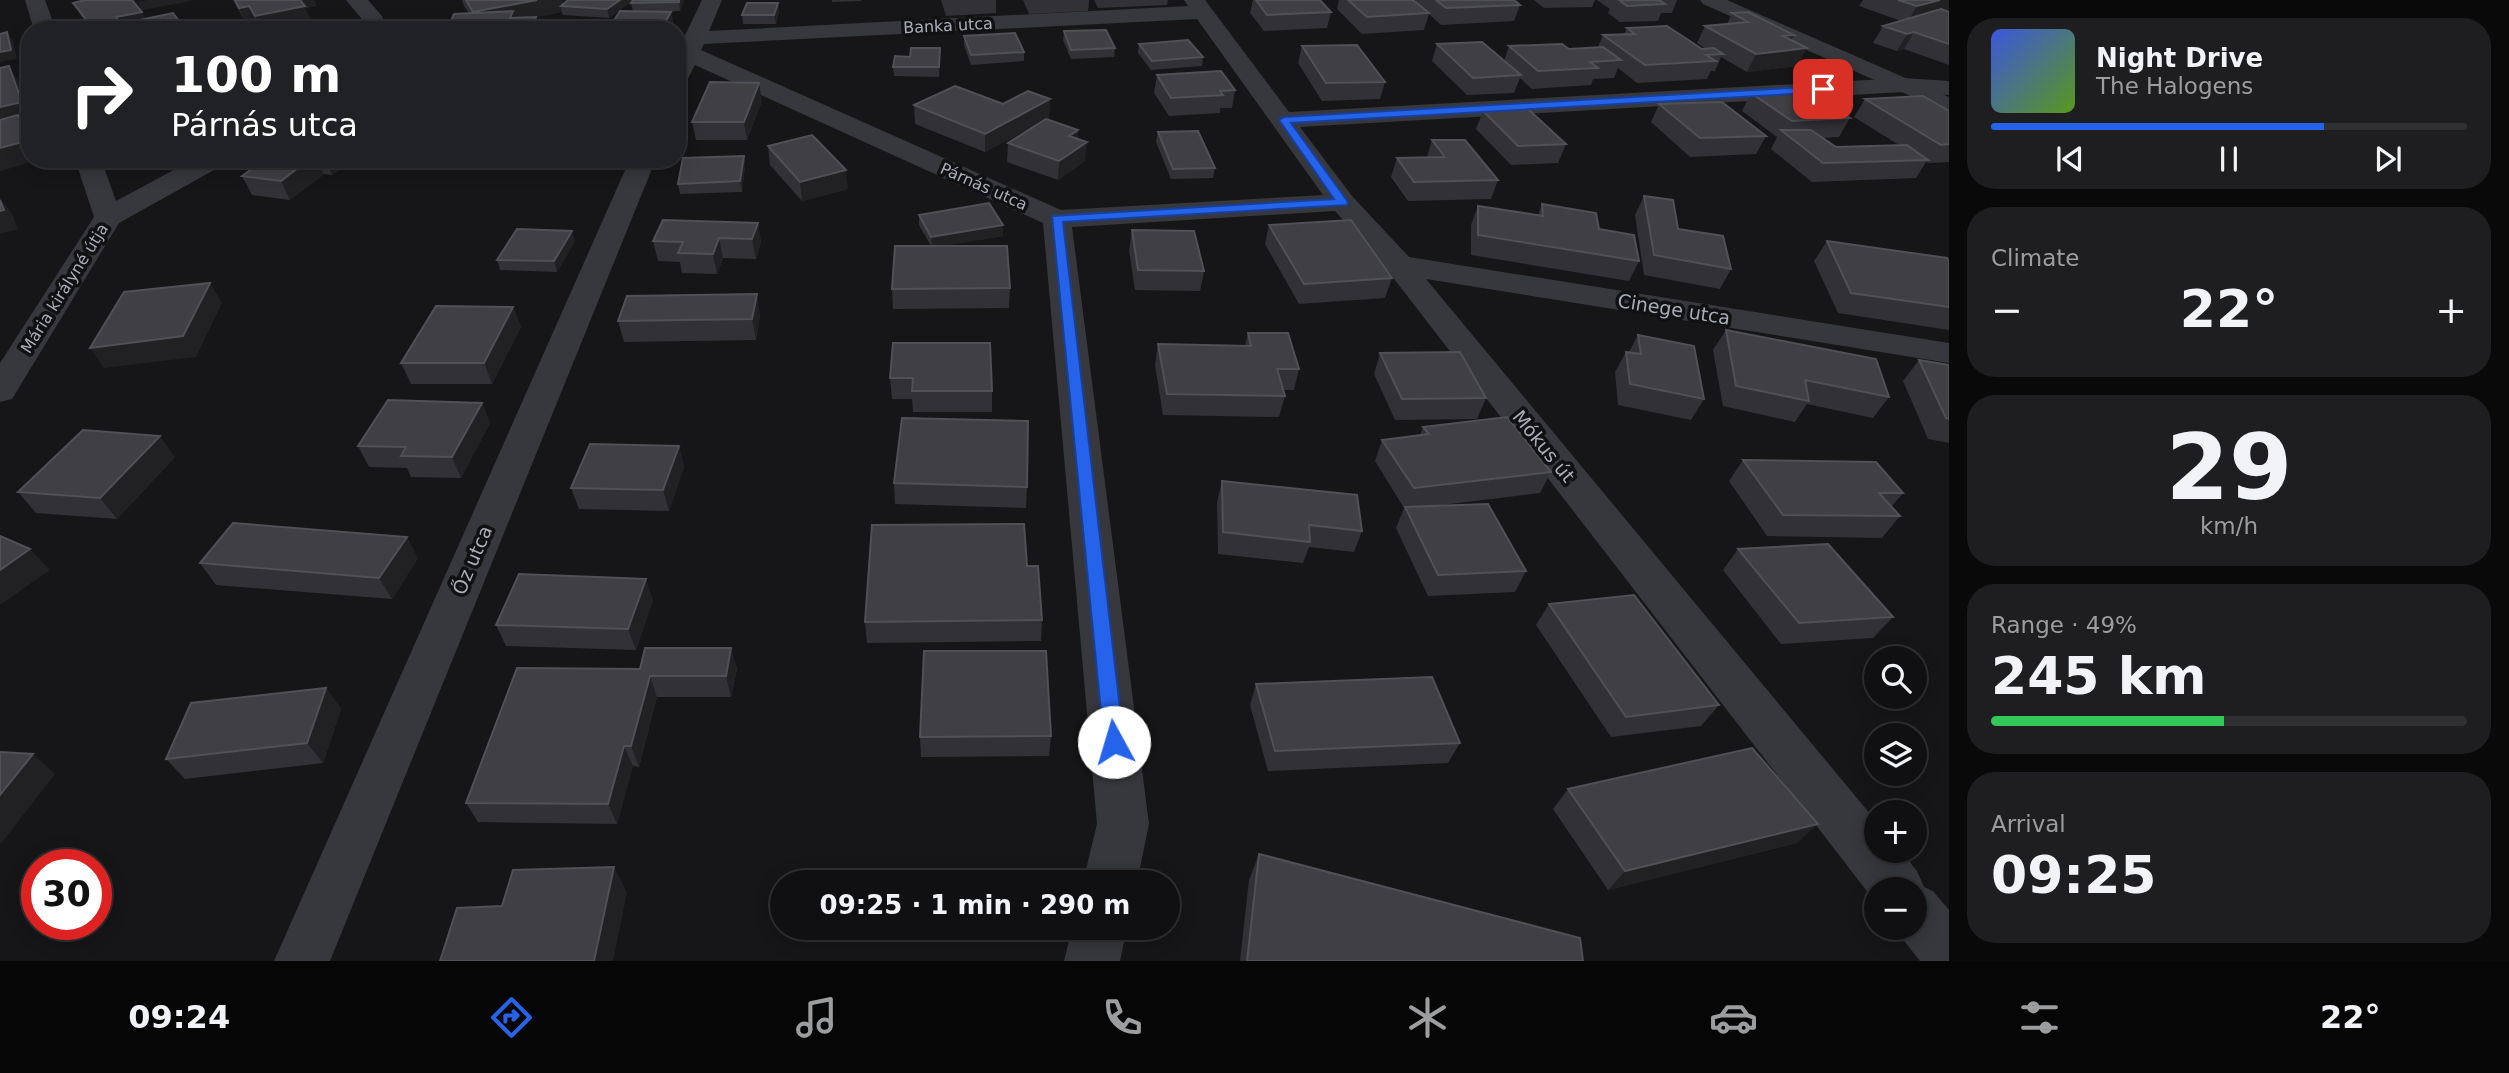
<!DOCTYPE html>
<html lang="en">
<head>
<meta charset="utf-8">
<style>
  body { margin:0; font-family:"DejaVu Sans",sans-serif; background:#1e1e20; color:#f1f3f6; height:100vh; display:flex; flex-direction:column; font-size:26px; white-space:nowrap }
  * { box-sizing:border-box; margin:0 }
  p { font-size:23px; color:#9c9d9f }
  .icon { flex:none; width:38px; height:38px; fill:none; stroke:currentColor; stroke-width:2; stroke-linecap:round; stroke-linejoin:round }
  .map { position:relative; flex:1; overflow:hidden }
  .panel { display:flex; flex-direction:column; gap:18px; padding:18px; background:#09090a; width:560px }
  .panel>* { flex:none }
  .top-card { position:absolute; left:21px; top:21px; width:665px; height:147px; border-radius:28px; box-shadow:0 4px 18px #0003,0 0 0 2px #303032; background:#202124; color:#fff; overflow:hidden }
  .controls { position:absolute; left:1864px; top:646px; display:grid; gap:14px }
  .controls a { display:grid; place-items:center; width:63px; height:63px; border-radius:50%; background:#101012; box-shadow:0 4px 18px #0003,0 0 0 2px #303032; font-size:35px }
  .speed { position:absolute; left:21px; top:849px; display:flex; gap:14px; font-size:35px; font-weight:700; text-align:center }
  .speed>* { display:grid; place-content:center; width:91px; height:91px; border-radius:50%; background:#101012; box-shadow:0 4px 18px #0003,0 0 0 2px #303032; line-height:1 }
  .speed .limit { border:10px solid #d22; background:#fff; color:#111 }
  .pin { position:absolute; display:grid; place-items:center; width:60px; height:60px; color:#fff; margin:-30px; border-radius:14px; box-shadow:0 4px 10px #0006 }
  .me { position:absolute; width:77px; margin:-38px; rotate:354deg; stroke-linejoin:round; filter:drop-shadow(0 0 5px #0008) }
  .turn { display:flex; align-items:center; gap:24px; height:147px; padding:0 35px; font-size:32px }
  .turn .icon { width:91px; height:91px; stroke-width:2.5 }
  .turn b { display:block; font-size:49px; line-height:60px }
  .big { font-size:52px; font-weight:700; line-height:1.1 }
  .panel .tile { flex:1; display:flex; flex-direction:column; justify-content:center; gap:10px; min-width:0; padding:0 24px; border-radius:28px; background:#1e1e20 }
  .panel .dial { align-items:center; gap:0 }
  .dial b { font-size:91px; line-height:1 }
  .song { display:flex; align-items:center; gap:21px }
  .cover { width:84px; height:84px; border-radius:10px; background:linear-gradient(135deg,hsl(230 70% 55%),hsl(90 70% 35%)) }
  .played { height:7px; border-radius:4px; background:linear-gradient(90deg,#2563eb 70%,#303032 70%) }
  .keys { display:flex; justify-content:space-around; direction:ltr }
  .heat { display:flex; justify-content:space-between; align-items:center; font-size:38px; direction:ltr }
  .charge { height:10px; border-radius:5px; background:linear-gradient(90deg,#34c759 49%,#303032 0) }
  .trip { position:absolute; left:770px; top:870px; width:410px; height:70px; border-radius:35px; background:#101012; box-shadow:0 4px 18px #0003,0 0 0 2px #303032; font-weight:700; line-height:70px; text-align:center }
  .menu { display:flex; height:112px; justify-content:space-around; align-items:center; background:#060607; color:#9c9d9f }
  .menu .icon { width:49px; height:49px }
  .menu .selected { color:#2563eb }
  .menu b { font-size:32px; color:#f1f3f6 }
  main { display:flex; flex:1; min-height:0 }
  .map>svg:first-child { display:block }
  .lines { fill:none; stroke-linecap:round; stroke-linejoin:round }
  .minor { fill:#37383d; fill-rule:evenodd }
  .tertiary { fill:#37383d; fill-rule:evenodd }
  .wall { fill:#323236 }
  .shaded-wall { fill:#212124 }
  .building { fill:#3f3f44; stroke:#4f5156; stroke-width:2 }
  .route { fill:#2563eb; stroke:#184099; stroke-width:2 }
  .labels { text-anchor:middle; stroke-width:7; stroke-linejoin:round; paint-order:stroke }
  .far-street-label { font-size:16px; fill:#a8adb8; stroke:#111113 }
  .street-label { font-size:19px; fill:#a8adb8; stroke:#111113 }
</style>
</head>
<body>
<main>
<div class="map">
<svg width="1949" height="961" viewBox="0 0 1949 961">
  <rect width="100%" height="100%" fill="#161618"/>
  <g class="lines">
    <!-- minor -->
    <path class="minor" d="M25,0h20l11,30h-22z
      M346,0h22l14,16 5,14h-22l-4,-12z
      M702,0h20l-13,31 479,-25 -4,-6h21l84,112 615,-34 45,3v14l-45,-3 -604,35 52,69 57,61 540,86v20l-523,-84 450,542v29h24l17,21 7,16 9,4 16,19v51h-29l-26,-33h20v-39h-38v14l-488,-632 -53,-60 -263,16 77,597 -12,58h-54l14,-58 -54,-601 -348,-158 -10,19 -8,2v-34zM1197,19l126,176 -262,15 -360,-160 3,-6z
      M75,159h26l15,42 78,-42h33l-4,6 -104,58 -107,176 -12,3v-39l94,-146z
      M630,159h26l-326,802h-56z
      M1072,928h55l-7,33h-56z"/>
    <!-- tertiary -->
    <path class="tertiary" d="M1700,0h27l222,97v16l-246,-109z"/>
  </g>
  <!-- wall -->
  <path class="wall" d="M233,0h81l2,6 -11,2 7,15 -35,7h-16l-4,-7 -10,2z
    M462,0h100l1,4 5,-4h64v1l-23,17 -46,-3 -1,-3 -26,5 4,13h-140l50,-7 19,-10 -5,-7z
    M684,0l-4,11 -36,1 31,16 -42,-16 -2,-9z
    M832,0h29v1l-29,1z
    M941,0h55v13l-50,3z
    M1023,0h66l-1,11 -59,3z
    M1094,0h74l-1,5 -69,3z
    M1253,0h67l11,12 -4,16 -63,3 -14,-18z
    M1339,0h74l2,2 1,-2h98l6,5 -6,16 -73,4 -12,-11 -5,16 -62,4 -25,-25z
    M1534,0h61l-3,7 -48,1z
    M1597,0h80l-5,13h-11l-3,8 -38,1 -12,-9 2,-4z
    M1863,0h86v65l-45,-16 -7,2 -24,-8 10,-17 18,-5 -42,-15z
    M73,3l72,16 38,7 2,4h-100l2,-5z
    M778,3l1,9 -3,12h-33l-1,-9z
    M1732,13l62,22 -3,5 7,26 -51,6 -26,-15 -6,14h-4l-4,8 -70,4 -19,-15 -4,10 -21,1 -2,6 -59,4 -12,-11 -6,15 -47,2 -35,-34 5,-17 67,17 5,-15 60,3 29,-2 5,-12 21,-1 3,-6 75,21h4l-9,-6 8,-17 22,-2z
    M1064,31l51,17 -1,9 -43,2 -8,-19z
    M964,36l60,16v9l-53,4 -7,-20z
    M1139,44l64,13 -1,9 -51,4 -13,-17z
    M1302,46l83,36 -5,17 -58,2 -24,-38z
    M940,48l-1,29 -45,-1 -1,-9 17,-10z
    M1157,75l78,15 -3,18h-12v5l-51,3 -15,-23z
    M1751,93l99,25 -11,19 -17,1 14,9 63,-2 -45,-28 11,-18 84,12v51l-21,1 -2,-1 -10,16 -104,4 -41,-33 6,-12 -35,-26z
    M1050,99l-1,19 -3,1 32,11 -1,9 8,22 -27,19 -51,-18 1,-19 37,-23 -60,32 -70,-28 -1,-19 89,-1z
    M762,101l-15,39h-51l-4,-18z
    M1659,104l107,32 -10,18 -66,3 -39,-35z
    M1483,111l83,33 -8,19 -47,2 -35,-36z
    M1158,132l57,36 -2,10 -42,1 -15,-37z
    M1432,140l66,40 -7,19 -83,2 -17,-24 6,-19 30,-1z
    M768,146l80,43 -46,12 -32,-36z
    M744,156l1,10 -3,26 -62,2 -2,-10z
    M244,159h109l-21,16 -8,-1 -34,26 -38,-5 -10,-19 8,-5z
    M1644,196l34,33 53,40 -11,20 -76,-14 -9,-60z
    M1542,204l97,57 -10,20 -158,-26v-30l7,-19 60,9z
    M919,215l84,10v11l-62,10 69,42 -1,20 -116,1 -1,-20 39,-43 -12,-21z
    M758,223l3,19 -5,17 -33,-1 -6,16 -35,-1 -2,-11 -22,-1 -5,-20z
    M1269,225l123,53 -7,20 -86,6 -34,-60z
    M1132,230l72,41 -4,20 -65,-1 -6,-40z
    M575,241l-18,31 -57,-2 -3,-10z
    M1827,241l122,20v69l-111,-17 -24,-52z
    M513,307l8,20 -29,57h-81l-10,-21z
    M760,315l-4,25 -132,2 -6,-21z
    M1726,330l163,67 -16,21 -66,-14 -12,18 -72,-16 -10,-56z
    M1248,333l51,36 -5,21h-11l2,6 -6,21 -116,-2 -8,-50 3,-21 87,2z
    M1638,335l66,64 -13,21 -73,-15 -3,-33 11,-20h3z
    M893,343l99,48v21h-79l-1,-13h-20l-2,-21z
    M1380,353l106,45 -9,21 -82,1 -21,-46z
    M1919,360l30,5v78l-21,-4 -25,-58z
    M482,403l8,20 -29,55 -50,-1 -4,-9 -38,-1 -11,-21z
    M1423,427l128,45 -11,21 -106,13 92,65 -11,21 -87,4 -32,-68 8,-20 -29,-47 7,-21 38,-5z
    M679,446l5,21 -15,44 -90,-2 -8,-21z
    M175,457l-58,62 -81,-6 -18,-21z
    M1743,460l160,33 -12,14 9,9 -18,22 -115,-2 -38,-55z
    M1222,481l140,50 -8,21 -45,-5 -6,16 -85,-9 -1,-52z
    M894,483l133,4 -1,21 -131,-4z
    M1738,549l155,68 -20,21 -92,6 -58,-74z
    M418,558l-26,41 -176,-14 -16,-22z
    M1027,566l15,54 -1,21 -174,2 -2,-21z
    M653,600l-17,50 -130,-4 -10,-21z
    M1549,604l170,101 -18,21 -90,11 -75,-112z
    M731,648l6,21 -6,28h-74l-18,70 -6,-1 -16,58 -139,-2 -12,-19 174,-134z
    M1256,684l204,59 -12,20 -180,8 -18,-66z
    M326,688l15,21 -18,54 -138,16 -19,-20z
    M1051,736l-2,20 -128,1 -1,-20z
    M1568,789l229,54 -189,47 -55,-81z
    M1259,854l324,107h-343l9,-81z"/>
  <!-- shaded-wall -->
  <path class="shaded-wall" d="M147,0h43l1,1 -49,9 -4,-8z
    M298,0h16l2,6 -11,2 7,15 -35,7h-15l-7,-14z
    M537,0h25l1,6h-2l1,6 -26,5 4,13 -61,-2 -6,-16z
    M620,0h12v1l-23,17 -2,-9z
    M679,0h5l-4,11 -1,-9z
    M1940,0h9v11l-42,12 10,-17z
    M778,3l1,9 -3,12 -2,-9z
    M249,6l8,17 -10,2 -8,-17z
    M142,12l8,16 -28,2 -6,-13z
    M671,12l4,16 -1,2h-13z
    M183,26l2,4h-20z
    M7,32l6,9 4,18 -17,3v-10z
    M1914,32l-10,17 -7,2 10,-17z
    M1794,35l-8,16 21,-3 -9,18 -51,6 9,-18 27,-18z
    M9,66l11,18 10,26v11l-7,2 7,10v2l-30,-7v-21z
    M759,83l3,18 -15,39 -3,-18z
    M1050,99l-1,19 -64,34v-18z
    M1078,130l-2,19 -7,-13z
    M30,140v19h11l-41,12v-23z
    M1087,142l-2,19 -27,19 1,-19z
    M744,156l1,10 -3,26 -2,-11z
    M310,159h7l7,15 -34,26 -9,-19z
    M325,159h28l-21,16z
    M846,170l2,19 -46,12 -2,-19z
    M0,198l12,16 6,15 -18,5z
    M758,223l3,19 -5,17 -4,-20z
    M1003,225v11l-71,12 -1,-11z
    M572,231l3,10 -18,31 -3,-11z
    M719,238l4,20 -6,16 -4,-20z
    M210,283l12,20 -26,54 -92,11 -14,-20z
    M757,294l3,21 -4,25 -4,-21z
    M513,307l8,20 -29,57 -8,-21z
    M482,403l8,20 -29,55 -9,-21z
    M160,436l15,21 -58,62 -17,-21z
    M679,446l5,21 -15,44 -6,-21z
    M407,537l11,21 -26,41 -13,-21z
    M30,549l20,21 -50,35v-35z
    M646,579l7,21 -17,50 -8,-21z
    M731,648l6,21 -6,28 -5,-21z
    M650,676l7,21 -18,70 -8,-21z
    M326,688l15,21 -18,54 -16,-20z
    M624,746l9,20 -16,58 -9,-20z
    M33,754l22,20 -55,71v-50z
    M1818,824l-21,19 -189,47 17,-19z
    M614,867l13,26 -14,68h-19z"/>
  <!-- building -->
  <path class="building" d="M85,0h47l10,12 -26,5 4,7 53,-11 10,13 -18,4h-80l-2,-4 7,-2 -17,-21z
    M235,0h65l5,6 -50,10 -6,-10 -10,2z
    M466,0h71l-64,12z
    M568,0h52l-13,9 -46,-3z
    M633,0h46v2l-48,1z
    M1256,0h64l11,12 -64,3z
    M1348,0h65l16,13 -62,4z
    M1436,0h78l6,5 -74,3z
    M1619,0h40l6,4 -38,2z
    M1898,0h42l-23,6z
    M747,3h31l-4,12h-32z
    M1941,9l8,3v32l-35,-12 -7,2 -24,-8z
    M513,11l-3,7 26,-1 -4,13h-132l2,-4 48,-3 4,-9z
    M620,11l51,1 -10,18h-53z
    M1748,12l46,23 -11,1 24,12 -51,6 -51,-28 43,-4 -16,-9z
    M1667,26l35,23 12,-1 9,6 -17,1 10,6 -71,4 -42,-30 32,-1 -8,-6z
    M1106,30l9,18 -44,2 -7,-19z
    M7,32l4,18 -11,2v-18z
    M1015,33l9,19 -53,3 -7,-19z
    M1188,40l15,17 -51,4 -13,-17z
    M1482,42l39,33 -48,3 -36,-34z
    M1562,44l7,5 34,-2 18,13 -31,2 8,6 -60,3 -29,-25z
    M1357,45l28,37 -59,1 -24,-37z
    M911,48h29l-1,19h-46l2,-11 15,1z
    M9,66l13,36 -22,5v-39z
    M1221,71l14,19 -15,1 3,4 -52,3 -14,-23z
    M710,82l49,1 -15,39h-52z
    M955,86l48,18 25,-13 22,8 -65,35 -71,-29z
    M1807,90l43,28 -58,3 -41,-28z
    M1923,96l26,15v33l-8,1 -76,-46z
    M1722,102l44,34 -66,2 -41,-34z
    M1528,109l38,35 -48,2 -35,-35z
    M18,115l12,20v5l-30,8v-28z
    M1046,119l32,11 -9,6 18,6 -28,19 -51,-18z
    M1781,130h30l25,17 71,-2 21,15 -105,3z
    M1198,131l17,37 -42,1 -15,-37z
    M812,135l34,35 -46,12 -32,-36z
    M1432,140h33l33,40 -84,2 -17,-24 48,-1z
    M744,156l-4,25 -62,3 5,-26z
    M248,159h62l-29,22 -39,-5 21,-15z
    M1644,196l29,4 5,29 45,7 8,33 -77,-14z
    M0,200l4,10 -4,1z
    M989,203l14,22 -72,12 -12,-22z
    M1542,204l54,9 3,16 35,6 5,26 -161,-26v-29l65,10z
    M663,220l95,3 -6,16 -33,-1 -6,16 -35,-1 5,-11 -30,-1z
    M1351,220l41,58 -88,6 -35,-59z
    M517,229l55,2 -18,30 -57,-1z
    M1132,230l62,1 10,40 -66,-1z
    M1827,241l120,17 2,3v46l-98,-14z
    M895,246h112l3,42 -118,1z
    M210,283l-27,53 -93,12 34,-56z
    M757,294l-5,25 -134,2 9,-25z
    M436,306l77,1 -29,56h-83z
    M1726,330l150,29 13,38 -84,-17 4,21 -73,-15z
    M1248,333h40l11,36h-22l8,27 -118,-2 -9,-50 93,2z
    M1638,335l56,11 10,53 -74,-15 -4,-32 15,2z
    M893,343h97l2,48h-80l1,-13h-23z
    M1460,352l26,46 -84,1 -22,-46z
    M1919,360l30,5v54l-3,-1z
    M388,400l94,3 -30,54 -51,-1 5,-9 -48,-1z
    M1507,417l44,55 -137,16 -32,-48 47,-6 -6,-7z
    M902,418l126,3 -1,66 -133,-4z
    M83,430l77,6 -60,62 -82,-6z
    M590,444l89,2 -16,44 -92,-2z
    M1743,460l133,2 27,31h-24l21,23 -117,-1z
    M1222,481l135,14 5,36 -53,-6 1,17 -87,-10z
    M1488,504l38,67 -88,4 -33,-68z
    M233,523l174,14 -28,41 -179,-15z
    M1024,524l3,42h11l4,54 -177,2 7,-97z
    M0,536l30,13 -30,21z
    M1828,544l65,73 -94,6 -61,-74z
    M519,574l127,5 -18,50 -132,-4z
    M1634,595l85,110 -93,12 -77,-113z
    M645,648h86l-5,28h-76l-19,70h-7l-16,58 -142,-1 51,-135 123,1z
    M924,651h122l5,85 -131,1z
    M1432,677l28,66 -185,8 -19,-67z
    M326,688l-19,55 -141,16 25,-56z
    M1752,748l66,76 -193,47 -57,-82z
    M0,752l33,2 -33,41z
    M1259,854l321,84 3,23h-336z
    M614,867l-20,94h-154l17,-53 45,-2 11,-36z"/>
  <!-- route -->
  <path class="route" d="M1823,86l3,1v5l-535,31 57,79 -1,3 -284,17 61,520 -3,6 -7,2 -7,-2 -3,-6 -52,-526 282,-17 -55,-79 5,-3z"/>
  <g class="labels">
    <!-- far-street labels -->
    <g class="far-street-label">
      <text transform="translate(948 25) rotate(-3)" y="6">Banka utca</text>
      <text transform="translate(984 186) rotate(24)" y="6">Párnás utca</text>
      <text transform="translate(64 288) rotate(-58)" y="6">Mária királyné útja</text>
    </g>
    <!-- street labels -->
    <g class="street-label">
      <text transform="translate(1674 309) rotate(9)" y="7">Cinege utca</text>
      <text transform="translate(1544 446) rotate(51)" y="7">Mókus út</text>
      <text transform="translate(472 560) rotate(-67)" y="7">Őz utca</text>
    </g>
  </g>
</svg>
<div class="controls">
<a><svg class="icon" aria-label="search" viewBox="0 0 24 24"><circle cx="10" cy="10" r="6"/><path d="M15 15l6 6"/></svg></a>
<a><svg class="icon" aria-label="layers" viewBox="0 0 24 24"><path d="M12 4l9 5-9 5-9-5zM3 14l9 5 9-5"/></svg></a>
<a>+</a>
<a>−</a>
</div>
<div class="speed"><div class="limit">30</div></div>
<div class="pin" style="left:1823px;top:89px;background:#d93025"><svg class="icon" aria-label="arrive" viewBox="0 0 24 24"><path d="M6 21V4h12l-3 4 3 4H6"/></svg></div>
<svg class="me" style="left:1114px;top:742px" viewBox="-20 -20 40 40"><circle r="19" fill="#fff"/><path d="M0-13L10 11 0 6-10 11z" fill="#2563eb"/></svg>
<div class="trip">09:25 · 1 min · 290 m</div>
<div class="top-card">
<div class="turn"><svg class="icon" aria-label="right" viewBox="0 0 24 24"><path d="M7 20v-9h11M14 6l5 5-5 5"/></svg><div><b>100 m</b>Párnás utca</div></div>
</div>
</div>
<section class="panel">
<div class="tile">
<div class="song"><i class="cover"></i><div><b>Night Drive</b><p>The Halogens</p></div></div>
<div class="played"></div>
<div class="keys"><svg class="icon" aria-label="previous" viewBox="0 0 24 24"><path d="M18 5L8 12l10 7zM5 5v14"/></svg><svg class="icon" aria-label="pause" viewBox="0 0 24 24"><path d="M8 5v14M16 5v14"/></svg><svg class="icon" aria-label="next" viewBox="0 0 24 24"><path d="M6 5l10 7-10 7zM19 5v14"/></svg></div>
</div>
<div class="tile"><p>Climate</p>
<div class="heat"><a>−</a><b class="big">22°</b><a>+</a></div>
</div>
<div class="tile dial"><b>29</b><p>km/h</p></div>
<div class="tile"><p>Range · 49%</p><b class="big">245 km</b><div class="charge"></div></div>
<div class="tile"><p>Arrival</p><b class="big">09:25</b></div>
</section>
</main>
<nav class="menu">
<b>09:24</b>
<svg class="icon selected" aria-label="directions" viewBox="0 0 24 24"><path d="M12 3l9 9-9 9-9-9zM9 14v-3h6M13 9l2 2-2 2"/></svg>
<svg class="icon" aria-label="music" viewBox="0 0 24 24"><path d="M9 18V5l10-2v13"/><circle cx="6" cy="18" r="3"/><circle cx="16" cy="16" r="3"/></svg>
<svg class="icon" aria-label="phone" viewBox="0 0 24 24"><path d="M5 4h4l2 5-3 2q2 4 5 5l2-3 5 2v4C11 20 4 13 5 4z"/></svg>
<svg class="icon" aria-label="climate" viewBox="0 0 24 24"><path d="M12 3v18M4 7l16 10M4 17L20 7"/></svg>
<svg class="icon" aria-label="car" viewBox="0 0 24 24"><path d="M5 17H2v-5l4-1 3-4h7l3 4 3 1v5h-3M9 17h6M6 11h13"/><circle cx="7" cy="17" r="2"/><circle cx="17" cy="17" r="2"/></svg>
<svg class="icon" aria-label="filters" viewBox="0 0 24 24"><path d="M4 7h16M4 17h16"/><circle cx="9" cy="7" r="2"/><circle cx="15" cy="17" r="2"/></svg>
<b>22°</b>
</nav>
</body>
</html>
